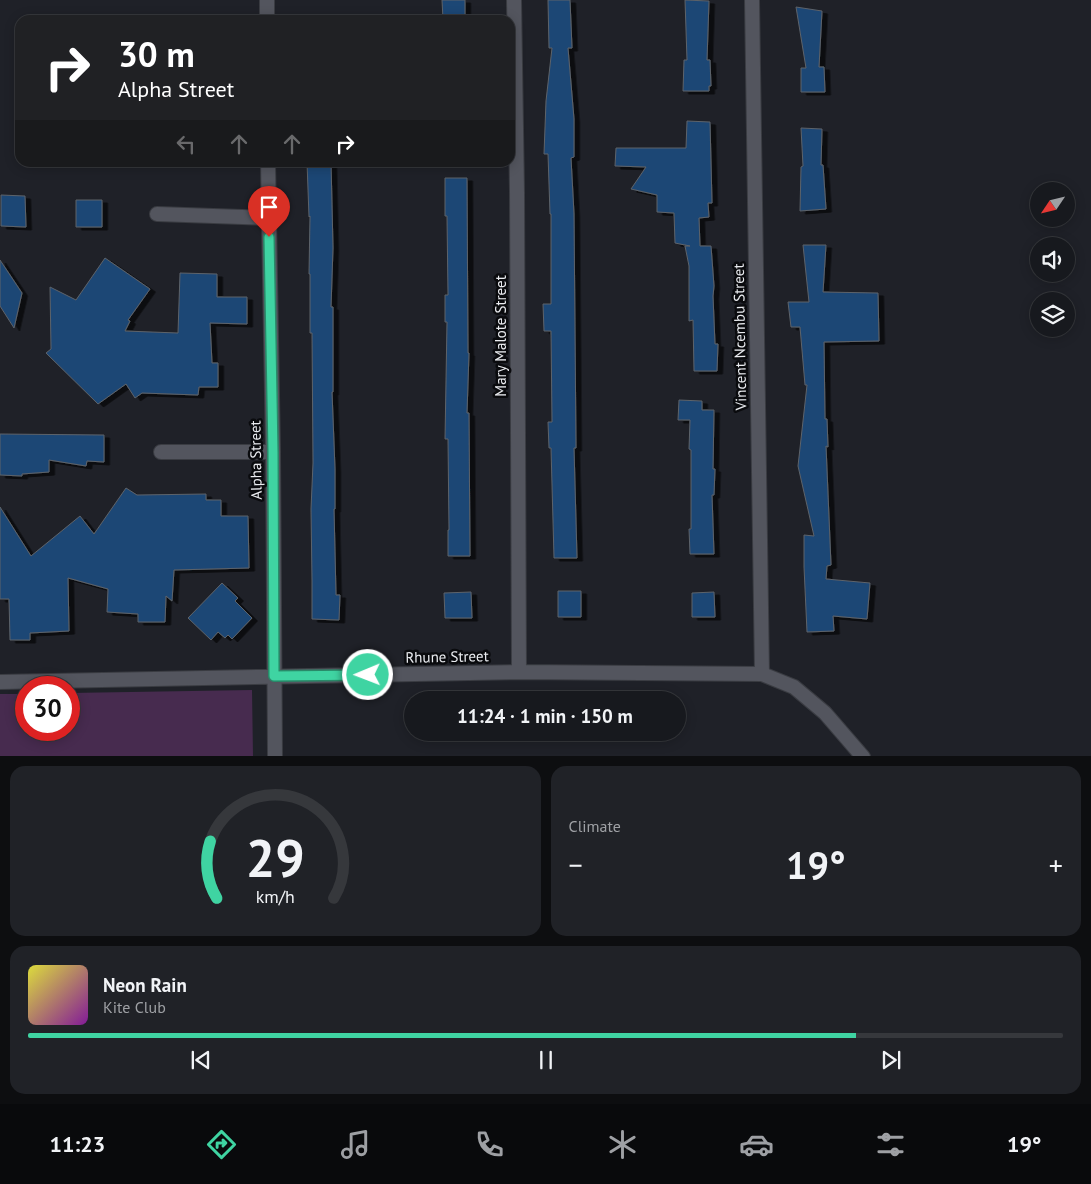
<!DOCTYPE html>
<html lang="en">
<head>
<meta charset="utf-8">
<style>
  body { margin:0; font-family:"PT Sans",sans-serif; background:#202227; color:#f1f3f6; height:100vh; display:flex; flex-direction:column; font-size:19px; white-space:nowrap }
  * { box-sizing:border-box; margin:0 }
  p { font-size:16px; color:#9ea0a4 }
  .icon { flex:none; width:28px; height:28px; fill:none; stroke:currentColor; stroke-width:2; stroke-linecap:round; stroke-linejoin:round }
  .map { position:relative; height:756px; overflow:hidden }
  .side { display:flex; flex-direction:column; gap:10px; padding:10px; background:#0d0e10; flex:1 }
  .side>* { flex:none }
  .hud { position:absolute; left:15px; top:15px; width:500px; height:152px; border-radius:15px; box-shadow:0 2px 12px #0003,0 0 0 1px #36383c; background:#202124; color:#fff; overflow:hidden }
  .needle { width:32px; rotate:235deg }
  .buttons { position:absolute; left:1030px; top:182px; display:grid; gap:10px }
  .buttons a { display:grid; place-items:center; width:45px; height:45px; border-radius:50%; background:#17191e; box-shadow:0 2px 12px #0003,0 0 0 1px #36383c; font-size:25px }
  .speed { position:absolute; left:15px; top:676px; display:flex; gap:10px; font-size:25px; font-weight:700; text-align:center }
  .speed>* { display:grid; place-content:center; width:65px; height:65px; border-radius:50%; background:#17191e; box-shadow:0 2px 12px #0003,0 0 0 1px #36383c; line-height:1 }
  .speed .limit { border:8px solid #d22; background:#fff; color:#111 }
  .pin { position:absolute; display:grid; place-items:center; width:42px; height:42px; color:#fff; margin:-51px -21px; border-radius:50% 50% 50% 0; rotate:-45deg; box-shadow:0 0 5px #0007 }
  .pin .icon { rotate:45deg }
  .me { position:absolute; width:55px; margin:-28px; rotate:269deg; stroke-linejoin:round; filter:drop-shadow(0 0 4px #0008) }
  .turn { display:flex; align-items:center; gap:18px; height:105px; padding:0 20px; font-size:22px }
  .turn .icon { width:65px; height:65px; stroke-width:2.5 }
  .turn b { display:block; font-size:35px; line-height:42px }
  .lanes { display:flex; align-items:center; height:48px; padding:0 20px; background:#0003; justify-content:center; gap:25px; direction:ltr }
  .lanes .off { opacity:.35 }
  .big { font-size:38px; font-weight:700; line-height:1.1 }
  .side .widget { flex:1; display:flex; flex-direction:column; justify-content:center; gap:8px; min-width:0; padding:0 18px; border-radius:15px; background:#202227 }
  .side .dial { align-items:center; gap:0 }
  .dial svg { height:130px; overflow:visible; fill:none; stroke:#36383c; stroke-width:7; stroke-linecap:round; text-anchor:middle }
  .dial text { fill:#f1f3f6; stroke:none }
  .song { display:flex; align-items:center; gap:15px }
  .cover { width:60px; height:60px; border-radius:8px; background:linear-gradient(135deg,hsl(60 70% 55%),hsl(290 70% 35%)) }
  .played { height:5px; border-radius:2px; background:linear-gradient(90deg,#3fd4a2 80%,#36383c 80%) }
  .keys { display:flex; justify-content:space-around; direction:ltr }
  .heat { display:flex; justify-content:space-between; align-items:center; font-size:28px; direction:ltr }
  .side .tiles { flex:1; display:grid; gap:10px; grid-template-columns:1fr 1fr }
  .widget:last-child { grid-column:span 2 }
  .trip { position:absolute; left:404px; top:691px; width:282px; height:50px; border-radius:25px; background:#17191e; box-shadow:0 2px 12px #0003,0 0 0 1px #36383c; font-weight:700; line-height:50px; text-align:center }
  .menu { display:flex; height:80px; justify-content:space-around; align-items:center; background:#090a0c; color:#9ea0a4 }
  .menu .icon { width:35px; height:35px }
  .menu .selected { color:#3fd4a2 }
  .menu b { font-size:22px; color:#f1f3f6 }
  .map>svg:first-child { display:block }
  .green { fill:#472b4f }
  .building { fill:#1f4774; stroke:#5d636a; filter:url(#shadow) }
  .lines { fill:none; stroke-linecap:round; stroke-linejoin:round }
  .minor-casing { stroke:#3a3c42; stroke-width:16 }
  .minor { stroke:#53555e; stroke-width:14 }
  .route-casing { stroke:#298a69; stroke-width:12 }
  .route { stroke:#3fd4a2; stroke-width:9 }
  .labels { text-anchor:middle; stroke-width:5; stroke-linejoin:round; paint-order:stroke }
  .street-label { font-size:15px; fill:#eaecf0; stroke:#0a0b0e }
</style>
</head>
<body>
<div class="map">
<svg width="1091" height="757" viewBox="0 0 1091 757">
  <defs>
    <filter id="shadow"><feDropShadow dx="5.5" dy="3" stdDeviation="0" flood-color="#0009"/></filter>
  </defs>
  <rect width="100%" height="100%" fill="#1f2128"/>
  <!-- green -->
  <path class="green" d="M252,690l1,66h-253v-62h26v36h43v-37z"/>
  <!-- building -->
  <path class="building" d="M442,0h23v20h-22z
    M548,0h22l2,48h-4l6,71v38l-3,1 3,56 2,234h-2l3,110h-23l-3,-110h-2l-1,-26h4l-1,-91h-7l-1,-27h8v-90h-1l-2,-60h-4l2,-53 6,-53h-3z
    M685,0l24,1 -2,59h3l1,26h-2v5h-26l1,-31h3z
    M796,7l26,4 -3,56h5l1,25h-24v-24h5z
    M687,121l23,1 2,81h-4l1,14 -10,1 1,28h11l3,40 -1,10 2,48h3l-1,27h-23l-1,-51 -4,1v-55l-4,-20h5l-15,-3 -1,-30 -17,-1v-17l-26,-6 15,-22 -31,-1 1,-18h70z
    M801,128l21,1 -1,36h2l3,44 -26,2 1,-44 2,-1z
    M307,162h24l2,86 -2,59h2v85h-1l3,77v40h-1l2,86h4l-1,25 -27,-1v-38l-1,-72 2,-46 -1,-130h-2v-59h-1l1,-58 -1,1z
    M445,178h22l1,175h1l-2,60h2l1,143h-22v-26h1l-1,-91h-3l2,-117h-2v-27h3l-1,-79h-2z
    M1,195l24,1 1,31 -25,-1z
    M76,200h26v27h-26z
    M803,245h23l-3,47 55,1 1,48 -55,1 1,77h2l1,28 -2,-1 5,119 -4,1 -1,13 44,4 -3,36 -34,-3 1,15 -27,1 -3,-65v-32l10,1 -16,-70 9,-81h-2l-5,-58h-9l-3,-25h21z
    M105,258l45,31 -22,31 2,1 -5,10 53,2 2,-60 37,1v23h30v27l-37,-1 2,40h6v24h-19l-1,8 -56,-2 -7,5 -9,-14 -28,20 -52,-51 5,-4 -1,-62 26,13z
    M0,260l22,33 -8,35 -14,-22z
    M679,400l23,1v9h12l-1,59h2l-1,26h-2l2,59h-24l-1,-25h2v-79l-2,-1 1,-29h-12z
    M0,434l104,1v27l-17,-1 -1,5 -37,-6v12l-27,2v2l-22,-1z
    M126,488l11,7 69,-1v6h15v16h27l1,52 -75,2 -2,31 -6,-5 -1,26h-27v-8l-31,-2 1,-23 -40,-11 1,53 -39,2v7h-20l-1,-41h-9v-92l31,49 49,-40 14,18z
    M222,583l16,15 -3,3 17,17 -20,21 -4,-4 -3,3 -7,-6 -7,8 -23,-22z
    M558,591h23v26h-23z
    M471,592l1,26h-27l-1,-25z
    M714,592l1,25h-23v-24z"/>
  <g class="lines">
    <!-- minor casing -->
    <g class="minor-casing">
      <path id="minor" d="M267,0v20
        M514,0l3,192 2,480
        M752,0l10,674
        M268,162l5,290 2,305
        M157,214l111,4
        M161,452h112
        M0,682l519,-10 243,2 32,13 31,26 38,44"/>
    </g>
    <!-- minor -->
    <use href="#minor" class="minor"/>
  </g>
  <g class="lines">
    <!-- route casing -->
    <g class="route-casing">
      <path id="route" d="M269,237l4,215 1,224 94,-1"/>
    </g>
    <!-- route -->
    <use href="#route" class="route"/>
  </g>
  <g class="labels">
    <!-- street labels -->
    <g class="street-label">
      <text transform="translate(501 336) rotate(-90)" y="5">Mary Malote Street</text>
      <text transform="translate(740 337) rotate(-91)" y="5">Vincent Ncembu Street</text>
      <text transform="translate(256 460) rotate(-91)" y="5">Alpha Street</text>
      <text transform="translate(447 657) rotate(-1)" y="5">Rhune Street</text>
    </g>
  </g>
</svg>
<div class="buttons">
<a><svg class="needle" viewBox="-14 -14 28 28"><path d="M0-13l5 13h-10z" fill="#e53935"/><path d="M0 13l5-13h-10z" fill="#9ea0a4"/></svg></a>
<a><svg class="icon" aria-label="sound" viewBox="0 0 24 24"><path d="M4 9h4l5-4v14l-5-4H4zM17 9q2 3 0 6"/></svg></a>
<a><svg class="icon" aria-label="layers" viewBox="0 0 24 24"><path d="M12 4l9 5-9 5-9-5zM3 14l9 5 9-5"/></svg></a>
</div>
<div class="speed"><div class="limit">30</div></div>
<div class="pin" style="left:269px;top:237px;background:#d93025"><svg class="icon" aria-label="arrive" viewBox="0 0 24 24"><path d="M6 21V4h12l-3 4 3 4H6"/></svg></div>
<svg class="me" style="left:368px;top:675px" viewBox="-20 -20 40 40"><circle r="17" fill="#3fd4a2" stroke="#fff" stroke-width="3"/><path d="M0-11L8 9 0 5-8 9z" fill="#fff"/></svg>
<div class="trip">11:24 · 1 min · 150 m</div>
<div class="hud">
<div class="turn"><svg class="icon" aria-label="right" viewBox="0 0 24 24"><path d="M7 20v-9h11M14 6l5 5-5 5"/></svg><div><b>30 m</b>Alpha Street</div></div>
<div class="lanes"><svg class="icon off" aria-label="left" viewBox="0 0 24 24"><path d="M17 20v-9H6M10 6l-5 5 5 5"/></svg><svg class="icon off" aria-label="ahead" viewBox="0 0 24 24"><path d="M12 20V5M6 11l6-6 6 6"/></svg><svg class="icon off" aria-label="ahead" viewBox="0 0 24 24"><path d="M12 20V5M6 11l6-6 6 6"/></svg><svg class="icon" aria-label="right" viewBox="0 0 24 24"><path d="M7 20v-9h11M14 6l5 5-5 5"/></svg></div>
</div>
</div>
<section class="side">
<div class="tiles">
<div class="widget dial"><svg viewBox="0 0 100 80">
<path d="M14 69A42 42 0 1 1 86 69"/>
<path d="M14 69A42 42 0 0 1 10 34" stroke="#3fd4a2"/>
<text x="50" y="56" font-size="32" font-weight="700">29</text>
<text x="50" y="72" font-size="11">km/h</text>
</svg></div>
<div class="widget"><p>Climate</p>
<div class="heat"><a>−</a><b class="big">19°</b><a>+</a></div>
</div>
<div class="widget">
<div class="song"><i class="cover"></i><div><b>Neon Rain</b><p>Kite Club</p></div></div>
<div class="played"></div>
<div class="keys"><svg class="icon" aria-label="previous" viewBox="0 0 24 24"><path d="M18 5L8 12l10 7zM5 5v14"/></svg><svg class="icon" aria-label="pause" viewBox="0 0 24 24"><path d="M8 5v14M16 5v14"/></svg><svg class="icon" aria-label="next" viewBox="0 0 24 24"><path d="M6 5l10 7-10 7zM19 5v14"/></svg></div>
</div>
</div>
</section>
<nav class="menu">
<b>11:23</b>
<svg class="icon selected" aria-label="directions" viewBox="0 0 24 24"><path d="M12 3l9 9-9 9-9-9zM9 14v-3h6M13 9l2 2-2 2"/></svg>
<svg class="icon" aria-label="music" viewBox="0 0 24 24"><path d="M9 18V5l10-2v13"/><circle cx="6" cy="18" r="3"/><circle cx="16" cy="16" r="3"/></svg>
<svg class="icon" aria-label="phone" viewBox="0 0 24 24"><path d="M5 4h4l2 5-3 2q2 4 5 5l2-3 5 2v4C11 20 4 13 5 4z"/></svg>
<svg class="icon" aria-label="climate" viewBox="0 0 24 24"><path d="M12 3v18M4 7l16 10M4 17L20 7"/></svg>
<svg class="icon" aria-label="car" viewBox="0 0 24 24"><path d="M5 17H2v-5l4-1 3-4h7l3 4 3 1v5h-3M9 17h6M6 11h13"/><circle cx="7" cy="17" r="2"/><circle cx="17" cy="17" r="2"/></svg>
<svg class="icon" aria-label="filters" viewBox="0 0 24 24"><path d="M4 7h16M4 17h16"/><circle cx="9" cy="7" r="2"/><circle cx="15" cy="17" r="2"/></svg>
<b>19°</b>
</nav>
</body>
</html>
